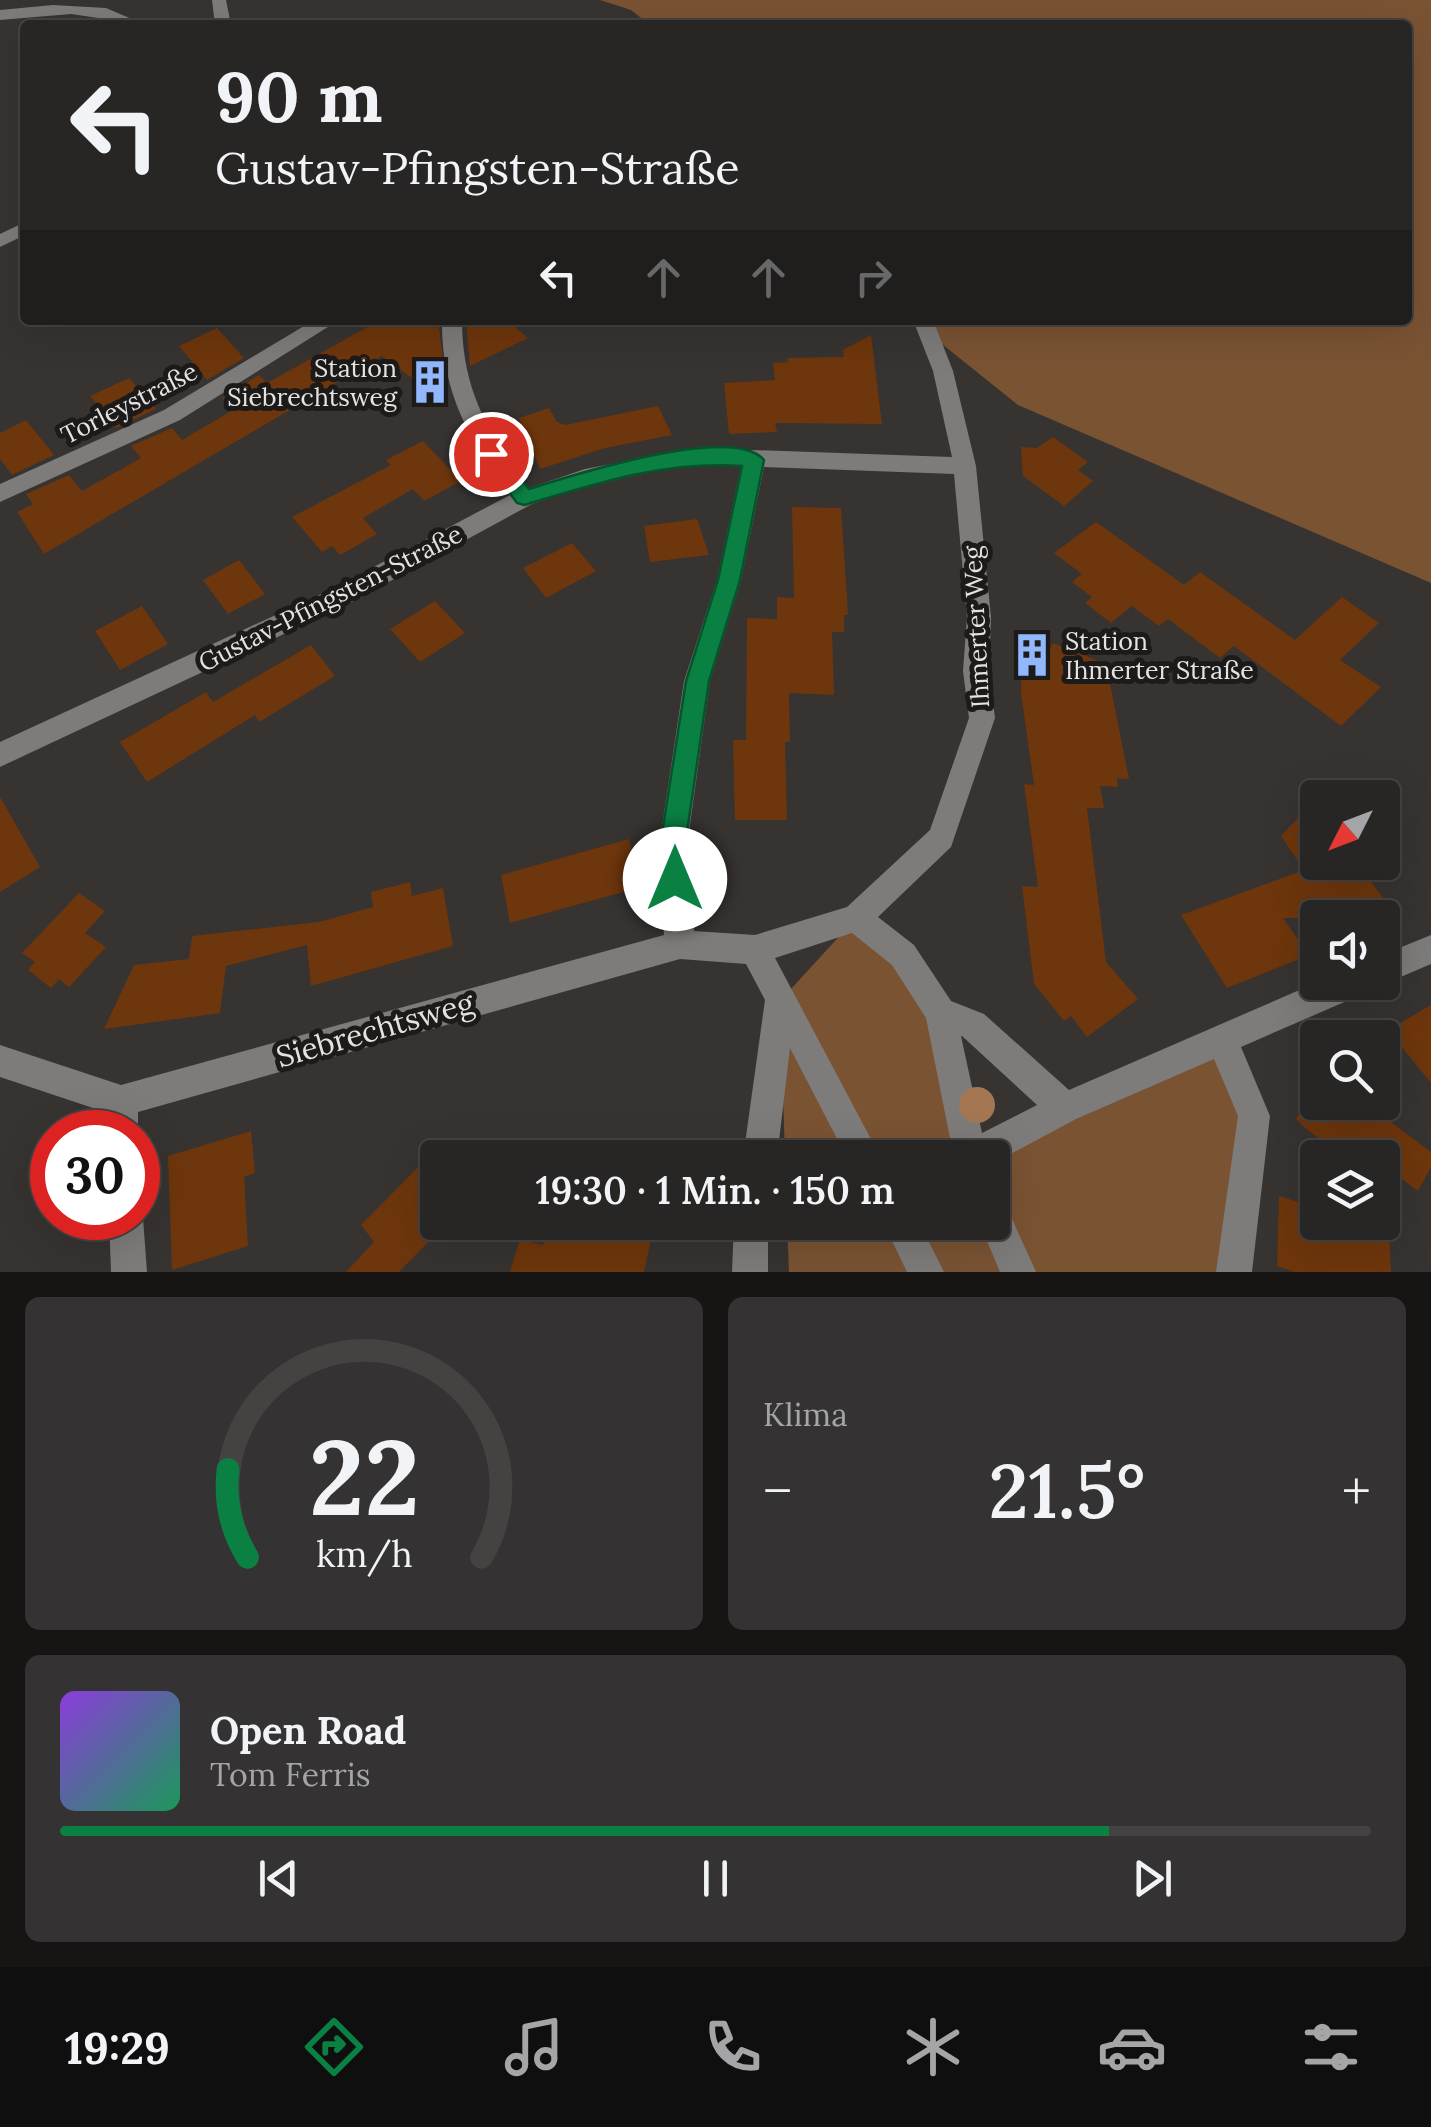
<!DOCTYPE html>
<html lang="de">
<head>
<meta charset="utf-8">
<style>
  body { margin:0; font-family:Lora,serif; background:#343232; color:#f1f3f6; height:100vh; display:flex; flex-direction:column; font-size:38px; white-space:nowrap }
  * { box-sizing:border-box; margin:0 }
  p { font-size:32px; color:#a5a5a7 }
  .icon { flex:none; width:55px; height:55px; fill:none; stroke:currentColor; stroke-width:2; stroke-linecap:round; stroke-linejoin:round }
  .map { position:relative; height:1272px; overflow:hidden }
  .side { display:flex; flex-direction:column; gap:25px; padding:25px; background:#161514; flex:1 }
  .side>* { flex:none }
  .guide { position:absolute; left:20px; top:20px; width:1392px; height:305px; border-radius:10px; box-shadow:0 10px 40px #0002,0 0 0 2px #444342; background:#282625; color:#f1f3f6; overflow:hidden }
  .needle { width:65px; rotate:228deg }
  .controls { position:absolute; left:1300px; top:780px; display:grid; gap:20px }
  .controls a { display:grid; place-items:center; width:100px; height:100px; border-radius:10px; background:#282625; box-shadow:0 10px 40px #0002,0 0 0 2px #444342; font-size:50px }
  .speed { position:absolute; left:30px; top:1110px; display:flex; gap:20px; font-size:50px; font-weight:700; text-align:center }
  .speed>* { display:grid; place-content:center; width:130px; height:130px; border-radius:50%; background:#282625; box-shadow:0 10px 40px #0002,0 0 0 2px #444342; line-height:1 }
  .speed .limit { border:15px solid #d22; background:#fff; color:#111 }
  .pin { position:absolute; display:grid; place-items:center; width:85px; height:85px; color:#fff; margin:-42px; border:5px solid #fff; border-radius:50%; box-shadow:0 2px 10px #0007 }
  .me { position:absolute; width:110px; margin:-55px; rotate:0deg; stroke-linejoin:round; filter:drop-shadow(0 0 8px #0008) }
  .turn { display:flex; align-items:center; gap:35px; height:210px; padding:0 30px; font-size:45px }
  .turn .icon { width:130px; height:130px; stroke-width:2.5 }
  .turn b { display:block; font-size:70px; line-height:85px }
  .lanes { display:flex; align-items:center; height:95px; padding:0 30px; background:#0003; justify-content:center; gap:50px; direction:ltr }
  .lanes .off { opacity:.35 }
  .big { font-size:75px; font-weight:600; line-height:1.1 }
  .side .tile { flex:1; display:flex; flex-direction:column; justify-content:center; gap:15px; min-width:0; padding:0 35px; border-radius:15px; background:#343232 }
  .side .dial { align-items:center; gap:0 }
  .dial svg { height:260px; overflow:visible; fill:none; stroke:#444342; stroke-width:7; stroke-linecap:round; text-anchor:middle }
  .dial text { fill:#f1f3f6; stroke:none }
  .song { display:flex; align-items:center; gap:30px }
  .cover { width:120px; height:120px; border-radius:15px; background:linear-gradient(135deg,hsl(270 70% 55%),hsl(150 70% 35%)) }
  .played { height:10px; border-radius:5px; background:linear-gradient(90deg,#0b8043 80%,#444342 80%) }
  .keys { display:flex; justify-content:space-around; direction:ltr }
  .heat { display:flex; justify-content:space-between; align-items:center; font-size:55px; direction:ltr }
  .side .tiles { flex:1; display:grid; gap:25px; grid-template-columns:1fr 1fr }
  .tile:last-child { grid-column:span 2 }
  .trip { position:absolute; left:420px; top:1140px; width:590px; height:100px; border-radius:10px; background:#282625; box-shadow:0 10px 40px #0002,0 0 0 2px #444342; font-weight:600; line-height:100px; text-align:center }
  .tabs { display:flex; height:160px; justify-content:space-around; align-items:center; background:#100f0f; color:#a5a5a7 }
  .tabs .icon { width:70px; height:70px }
  .tabs .active { color:#0b8043 }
  .tabs b { font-size:45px; color:#f1f3f6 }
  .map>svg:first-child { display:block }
  .green { fill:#7a5333 }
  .building { fill:#6e360c }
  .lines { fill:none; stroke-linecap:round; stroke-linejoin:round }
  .minor { fill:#7d7c7b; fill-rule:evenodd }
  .tree { fill:#a47752 }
  .route { fill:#0b8043; stroke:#07532c; stroke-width:2.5 }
  .labels { text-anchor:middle; stroke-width:10; stroke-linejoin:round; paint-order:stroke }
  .poi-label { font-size:25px; fill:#e5e3e2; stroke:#1d1b1a; text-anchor:end }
  .street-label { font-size:25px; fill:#e5e3e2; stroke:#1d1b1a }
  .near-street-label { font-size:30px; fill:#e5e3e2; stroke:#1d1b1a }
</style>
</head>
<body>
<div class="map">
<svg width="1431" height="1272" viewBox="0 0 1431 1272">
  <rect width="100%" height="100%" fill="#363331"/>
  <!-- green -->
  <path class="green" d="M600,0h831v583l-413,-178 -106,-85h496v-295h-758l-19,-15z
    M856,918l84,94 31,145h-186l-5,-156z
    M1219,1046l30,68 -21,158h-205l-30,-75 -1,-39z
    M992,1222l26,50h-229l-2,-49z"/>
  <!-- building -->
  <path class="building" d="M380,320h58l8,62 -15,10 -49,-36 -338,198 -27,-42 16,-8 -7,-10 43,-19 13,16 59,-33 -10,-12 41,-18 10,12 51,-30 -11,-12 37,-23 8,8z
    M466,320h41l21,18 -58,28z
    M217,328l27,30 -37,22 -28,-34z
    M871,335l11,89 -107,-1 2,9 -48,2 -5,-51 51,-3 -2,-17 15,-1 -1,-4 57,-1 -1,-7z
    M129,378l27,31 -40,19 -26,-32z
    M658,406l14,29 -67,13 -65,21 -21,-51 30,-10 8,14 8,3z
    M26,420l28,35 -42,20 -12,-16v-26z
    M1053,437l35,25 -10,8 15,11 -29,25 -41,-30 -2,-29 16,1z
    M423,441l38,40 -37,20 -11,-12 -50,29 14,16 -37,21 -8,-9 -10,6 -30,-35 99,-52 -5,-5z
    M792,507l49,1 7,107h-4v17h-12l2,63 -45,-2 1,49h-5l2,78h-52l-2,-80h13l1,-122 30,1v-22l17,1z
    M697,519l12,36 -59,7 -6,-36z
    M1096,522l88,63 16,-13 95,68 47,-43 37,26 -39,37 41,27 -40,39 -107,-80 -14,12 -52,-39 -9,7 -27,-20 -21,17 -26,-20 7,-6 -20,-15 10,-8 -28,-21z
    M572,543l24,28 -50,27 -23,-30z
    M239,560l26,34 -37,20 -25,-34z
    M435,601l30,32 -45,29 -30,-33z
    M142,606l26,38 -48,26 -25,-39z
    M1053,643l58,23 -4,3 22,110 -12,-1 1,9 -18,-1 4,22h-17l19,154 32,37 -51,38 -16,-21 -7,5 -30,-37 -12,-98 16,1 -14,-103 10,1 -13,-92 1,-46 27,4z
    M311,645l24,31 -76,46 -4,-7 -108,67 -27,-40 86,-50 7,10z
    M0,797l40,70 -40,25z
    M1318,797v68l13,-3 12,16 20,-7 35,47h-115l26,37 -82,33 -46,-73 123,-45 -23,-34z
    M629,839l13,48 -132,36 -9,-48z
    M410,882l2,14 31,-8 10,58 -142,40 -4,-41 -81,21 -6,47 -116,16 30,-64 55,-6 3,-23 127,-14 54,-15 -2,-15z
    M79,893l26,18 -20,22 21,14 -37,40 -10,-8 -8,9 -23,-18 7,-8 -13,-9z
    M1431,1005v78l-43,-53z
    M1312,1094l6,8h46l67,50v15l-13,24 -36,-27v-6h-38l-40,-31 -8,-8z
    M251,1131l4,42 -11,4 4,69 -76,24 -4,-114z
    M438,1147v85l-39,40h-53l28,-30 -13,-17z
    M1279,1196l39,12v14h40l31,10 2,40h-97l-17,-6z
    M549,1222h106l-11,50h-134l10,-33 23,6z"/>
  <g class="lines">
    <!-- minor -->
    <path class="minor" d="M212,0h14l5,25h-16z
      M53,5l53,3 40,17 -75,-11 -71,6v-10z
      M25,222v13l-25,12v-13z
      M314,320h25l-159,100 -180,82v-18l164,-74z
      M442,320h20c0,69 26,114 67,168l56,-19 109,-21 258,9 -19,-86 -20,-51h20l20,51 23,95 15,151 -2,54 6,47 -44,129 -73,70 36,28 37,56 33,13 85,76 249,-108h51l-4,11 -124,54 29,69 -18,156h-36l22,-156 -24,-57 -138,60 -84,45v-6h-38l-28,-140 -34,-53 -40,-32 -77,25 106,200h-34l-57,-110 -13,110h-34l22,-158 -19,-36 -66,-5 -542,153v22l-32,-2 -1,-20 -105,-35v-32l121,40 543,-150 -5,-89 25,-165 33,-101 24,-114 -47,-2 -107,21 -55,19 -184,100 -348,163v-25l330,-152 180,-95c-41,-55 -69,-104 -68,-175zM764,467l190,7 13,143 -4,54 6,47 -39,112 -83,77 -92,28 -61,-4 -7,-85 23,-165 31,-101zM961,1036h1l75,69 -55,28z
      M1431,935v29l-49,21 -6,-3h6v-27z
      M992,1196l12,5 32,71h-36l-21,-50h13z
      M138,1206l5,12 4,54h-36l-2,-54h29z
      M734,1222h34v50h-36z
      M883,1222h36l25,50h-37z"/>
  </g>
  <!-- trees -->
  <circle class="tree" cx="977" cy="1105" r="18"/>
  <!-- route -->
  <path class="route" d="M491,447l7,2 31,40c41,-13 204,-66 235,-29l-24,120 -31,101 -24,165 3,33 -4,8 -9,4 -10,-4 -5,-41 26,-165 32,-101 24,-114c-78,-5 -144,17 -218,39l-7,-2 -36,-49z"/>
  <!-- icons -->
  <defs>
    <g id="building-bare" transform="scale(3.45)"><path d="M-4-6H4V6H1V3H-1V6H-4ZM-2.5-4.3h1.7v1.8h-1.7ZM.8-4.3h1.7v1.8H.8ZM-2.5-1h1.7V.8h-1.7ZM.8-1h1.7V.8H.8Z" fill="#92b7fd" stroke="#1d1b1a" stroke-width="2.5" paint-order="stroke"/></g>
  </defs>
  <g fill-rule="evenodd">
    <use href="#building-bare" x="430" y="382"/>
    <use href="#building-bare" x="1032" y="655"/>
  </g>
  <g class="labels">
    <!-- poi labels -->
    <g class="poi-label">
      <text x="397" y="377">Station<tspan x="397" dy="29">Siebrechtsweg</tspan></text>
      <text x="1065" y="650" text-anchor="start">Station<tspan x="1065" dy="29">Ihmerter Straße</tspan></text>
    </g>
    <!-- street labels -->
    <g class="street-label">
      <text transform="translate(129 403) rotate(-27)" y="9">Torleystraße</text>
      <text transform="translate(330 598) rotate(-27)" y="9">Gustav-Pfingsten-Straße</text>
      <text transform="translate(976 627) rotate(-93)" y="9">Ihmerter Weg</text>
    </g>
    <!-- near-street labels -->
    <g class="near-street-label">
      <text transform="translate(375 1030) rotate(-16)" y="10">Siebrechtsweg</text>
    </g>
  </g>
</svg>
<div class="controls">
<a><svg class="needle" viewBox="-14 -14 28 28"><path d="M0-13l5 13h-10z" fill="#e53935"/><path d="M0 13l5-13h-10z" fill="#a5a5a7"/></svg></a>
<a><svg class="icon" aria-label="sound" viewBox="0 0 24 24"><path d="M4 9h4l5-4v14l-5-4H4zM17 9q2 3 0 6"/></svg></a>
<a><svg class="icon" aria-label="search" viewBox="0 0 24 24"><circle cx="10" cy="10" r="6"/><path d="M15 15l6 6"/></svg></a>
<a><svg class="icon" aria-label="layers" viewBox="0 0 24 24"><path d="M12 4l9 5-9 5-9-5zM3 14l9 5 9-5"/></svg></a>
</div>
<div class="speed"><div class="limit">30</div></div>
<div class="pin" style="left:491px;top:454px;background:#d93025"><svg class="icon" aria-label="arrive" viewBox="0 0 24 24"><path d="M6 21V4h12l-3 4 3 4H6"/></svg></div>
<svg class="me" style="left:675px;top:879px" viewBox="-20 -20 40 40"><circle r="19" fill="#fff"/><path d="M0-13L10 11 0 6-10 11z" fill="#0b8043"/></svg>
<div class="trip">19:30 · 1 Min. · 150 m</div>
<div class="guide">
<div class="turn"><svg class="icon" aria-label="left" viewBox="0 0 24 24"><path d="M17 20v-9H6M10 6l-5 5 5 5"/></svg><div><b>90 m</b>Gustav-Pfingsten-Straße</div></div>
<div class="lanes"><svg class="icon" aria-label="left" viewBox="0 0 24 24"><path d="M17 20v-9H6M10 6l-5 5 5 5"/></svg><svg class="icon off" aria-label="ahead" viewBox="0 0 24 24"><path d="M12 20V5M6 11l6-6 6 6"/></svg><svg class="icon off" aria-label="ahead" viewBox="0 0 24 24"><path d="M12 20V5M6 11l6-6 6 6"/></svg><svg class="icon off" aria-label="right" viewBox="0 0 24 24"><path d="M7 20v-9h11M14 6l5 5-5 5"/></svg></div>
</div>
</div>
<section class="side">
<div class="tiles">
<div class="tile dial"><svg viewBox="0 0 100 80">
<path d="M14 69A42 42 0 1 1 86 69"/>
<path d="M14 69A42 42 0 0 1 8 42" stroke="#0b8043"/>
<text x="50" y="56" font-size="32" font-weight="700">22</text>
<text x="50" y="72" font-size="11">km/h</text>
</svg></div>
<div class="tile"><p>Klima</p>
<div class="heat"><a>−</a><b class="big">21.5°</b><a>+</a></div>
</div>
<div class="tile">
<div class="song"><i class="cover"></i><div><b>Open Road</b><p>Tom Ferris</p></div></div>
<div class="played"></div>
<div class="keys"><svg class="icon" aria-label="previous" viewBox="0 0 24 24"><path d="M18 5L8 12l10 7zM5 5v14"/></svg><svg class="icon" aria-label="pause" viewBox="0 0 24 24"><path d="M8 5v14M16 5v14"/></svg><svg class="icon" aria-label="next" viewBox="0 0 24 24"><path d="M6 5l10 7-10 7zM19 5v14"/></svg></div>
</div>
</div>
</section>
<nav class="tabs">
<b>19:29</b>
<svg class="icon active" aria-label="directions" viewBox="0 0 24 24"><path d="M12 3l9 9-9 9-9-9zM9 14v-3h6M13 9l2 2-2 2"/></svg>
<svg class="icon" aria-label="music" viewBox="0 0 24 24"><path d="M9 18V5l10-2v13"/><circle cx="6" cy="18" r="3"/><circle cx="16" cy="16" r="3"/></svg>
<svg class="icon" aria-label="phone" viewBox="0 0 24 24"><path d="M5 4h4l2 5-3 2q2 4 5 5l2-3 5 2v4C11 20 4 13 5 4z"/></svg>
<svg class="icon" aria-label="climate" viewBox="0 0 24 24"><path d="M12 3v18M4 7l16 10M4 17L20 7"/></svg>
<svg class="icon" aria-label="car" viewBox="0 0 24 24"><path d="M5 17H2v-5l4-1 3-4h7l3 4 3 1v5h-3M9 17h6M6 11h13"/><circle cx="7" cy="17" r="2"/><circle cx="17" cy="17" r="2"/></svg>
<svg class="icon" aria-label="filters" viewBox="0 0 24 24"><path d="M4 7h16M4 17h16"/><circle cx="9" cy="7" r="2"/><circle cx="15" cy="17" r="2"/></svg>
</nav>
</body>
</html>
